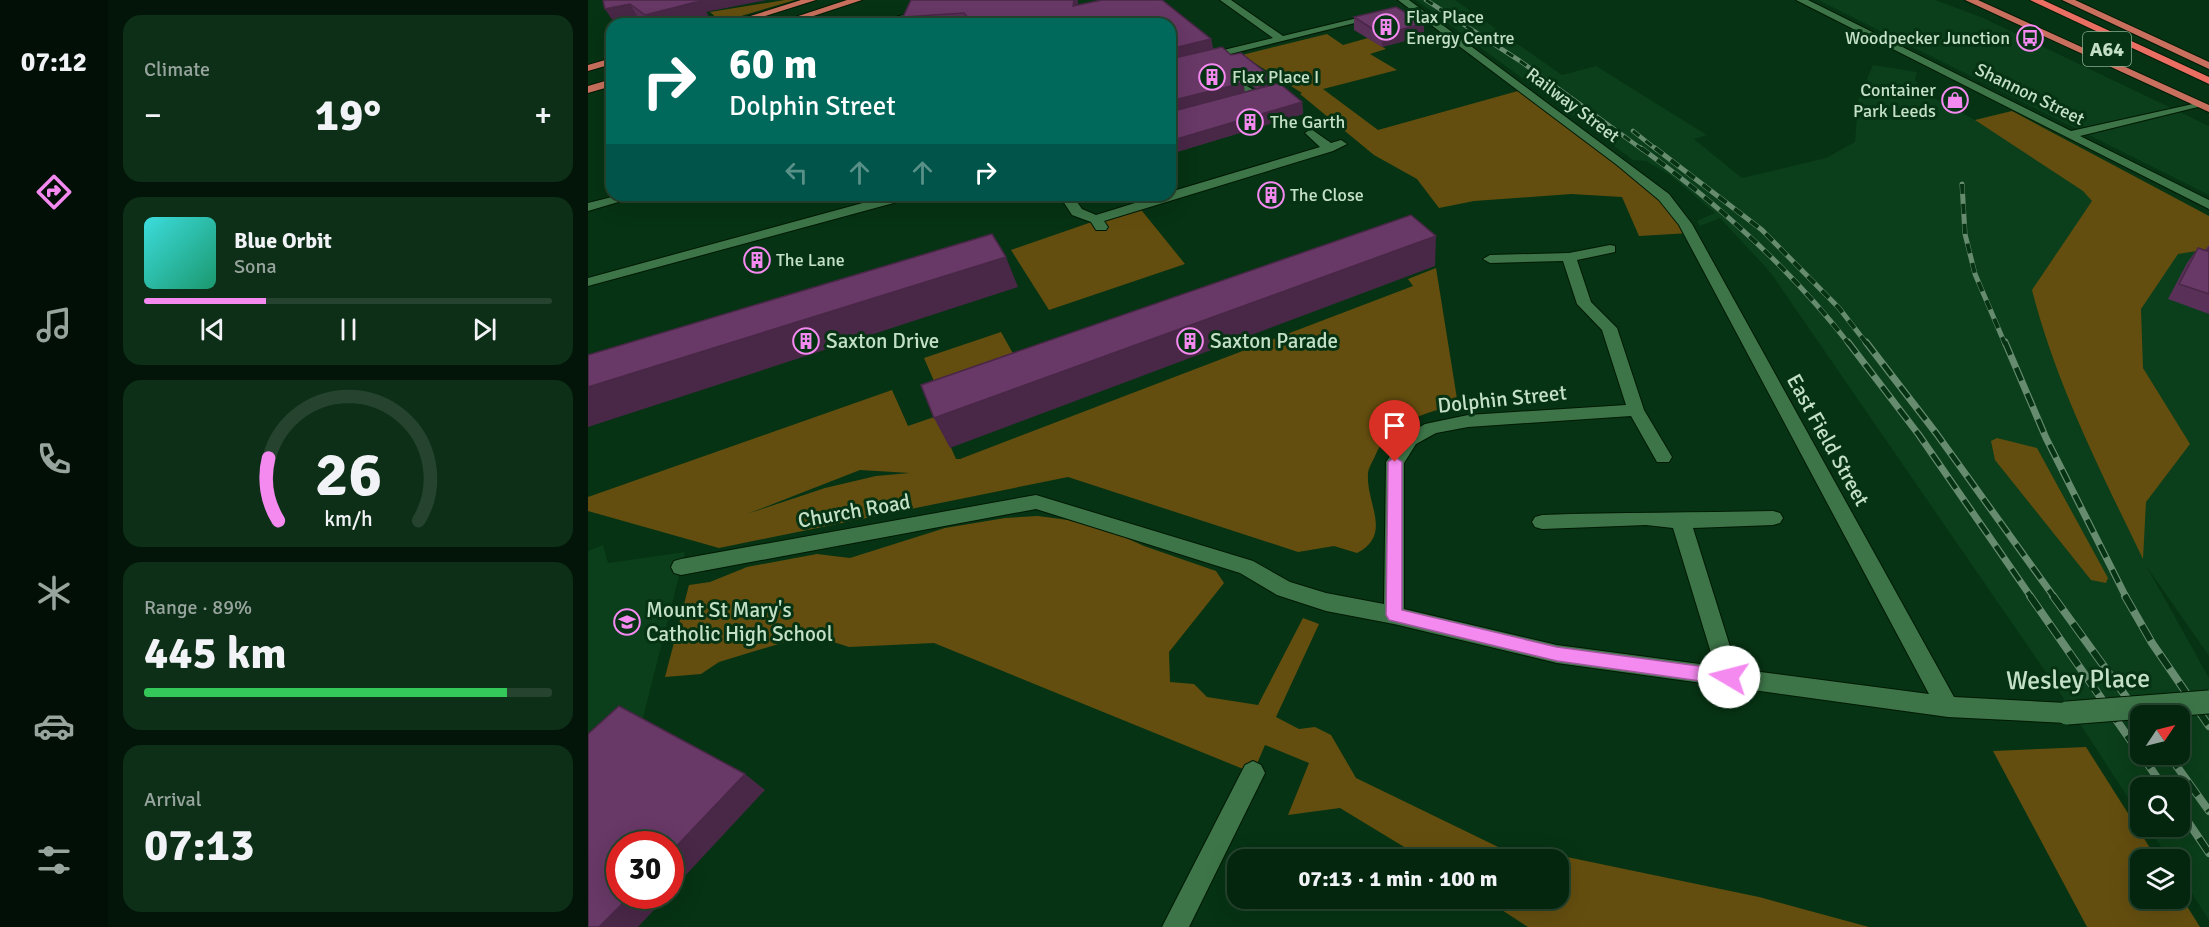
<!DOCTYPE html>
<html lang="en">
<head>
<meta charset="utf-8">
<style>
  body { margin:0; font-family:Signika,sans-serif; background:#0d2e17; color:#f1f3f6; height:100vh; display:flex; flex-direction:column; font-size:22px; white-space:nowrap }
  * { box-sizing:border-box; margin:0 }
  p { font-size:20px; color:#97a59e }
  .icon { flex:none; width:33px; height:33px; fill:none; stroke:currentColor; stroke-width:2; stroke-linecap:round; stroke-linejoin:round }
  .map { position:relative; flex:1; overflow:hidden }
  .side { display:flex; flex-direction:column; gap:15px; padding:15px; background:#021508; width:480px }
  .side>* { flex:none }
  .guide { position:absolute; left:18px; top:18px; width:570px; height:183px; border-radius:18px; box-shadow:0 6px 24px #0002,0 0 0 2px #25432e; background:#00695c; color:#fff; overflow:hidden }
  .needle { width:39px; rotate:55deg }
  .controls { position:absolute; left:1542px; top:705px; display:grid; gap:12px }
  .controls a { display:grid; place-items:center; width:60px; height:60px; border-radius:12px; background:#04260e; box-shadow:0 6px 24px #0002,0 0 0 2px #25432e; font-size:30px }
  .speed { position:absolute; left:18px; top:831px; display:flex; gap:12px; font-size:30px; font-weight:700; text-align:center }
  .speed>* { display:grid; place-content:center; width:78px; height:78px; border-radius:50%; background:#04260e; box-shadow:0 6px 24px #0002,0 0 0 2px #25432e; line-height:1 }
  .speed .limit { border:9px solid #d22; background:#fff; color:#111 }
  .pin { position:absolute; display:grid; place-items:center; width:51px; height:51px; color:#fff; margin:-62px -26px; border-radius:50% 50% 50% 0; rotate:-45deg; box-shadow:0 0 6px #0007 }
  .pin .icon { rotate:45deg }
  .me { position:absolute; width:66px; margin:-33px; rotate:278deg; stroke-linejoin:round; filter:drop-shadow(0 0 4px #0008) }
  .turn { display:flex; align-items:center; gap:21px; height:126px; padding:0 24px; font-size:27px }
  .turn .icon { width:78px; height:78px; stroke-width:2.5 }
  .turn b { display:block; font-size:42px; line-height:51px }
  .lanes { display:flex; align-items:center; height:57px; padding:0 24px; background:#0003; justify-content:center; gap:30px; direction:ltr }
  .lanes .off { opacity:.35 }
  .big { font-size:45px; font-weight:700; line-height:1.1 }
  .side .tile { flex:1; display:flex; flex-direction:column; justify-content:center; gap:9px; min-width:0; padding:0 21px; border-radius:18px; background:#0d2e17 }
  .side .dial { align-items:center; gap:0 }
  .dial svg { height:156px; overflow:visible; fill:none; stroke:#25432e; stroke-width:7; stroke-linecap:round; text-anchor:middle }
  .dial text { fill:#f1f3f6; stroke:none }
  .song { display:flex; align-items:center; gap:18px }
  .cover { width:72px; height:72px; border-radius:9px; background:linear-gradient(135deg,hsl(180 70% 55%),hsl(160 70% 35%)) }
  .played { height:6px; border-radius:3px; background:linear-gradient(90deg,#f489f0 30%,#25432e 30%) }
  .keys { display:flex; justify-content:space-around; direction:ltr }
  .heat { display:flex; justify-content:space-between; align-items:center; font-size:33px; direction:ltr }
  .charge { height:9px; border-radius:4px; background:linear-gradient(90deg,#34c759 89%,#25432e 0) }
  .trip { position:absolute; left:639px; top:849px; width:342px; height:60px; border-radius:18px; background:#04260e; box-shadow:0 6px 24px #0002,0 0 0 2px #25432e; font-weight:700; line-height:60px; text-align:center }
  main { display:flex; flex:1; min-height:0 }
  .tab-bar { display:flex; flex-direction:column; width:108px; justify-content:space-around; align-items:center; background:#020f06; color:#97a59e }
  .tab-bar .icon { width:42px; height:42px }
  .tab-bar .on { color:#f489f0 }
  .tab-bar b { font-size:27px; color:#f1f3f6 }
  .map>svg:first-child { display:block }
  .built { fill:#0b3e1a; fill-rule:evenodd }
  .green { fill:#644e0f; fill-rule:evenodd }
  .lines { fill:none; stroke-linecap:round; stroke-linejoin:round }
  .minor-casing { stroke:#001904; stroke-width:2 }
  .trunk-casing { stroke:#001904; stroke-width:2 }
  .motorway-casing { stroke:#001904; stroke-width:2 }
  .minor { fill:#3d7548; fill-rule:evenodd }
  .trunk { fill:#c8705d; fill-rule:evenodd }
  .motorway { fill:#ea6f62; fill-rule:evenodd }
  .rail-far3-casing { stroke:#668b6e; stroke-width:4.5 }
  .rail-far2-casing { stroke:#668b6e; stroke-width:5 }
  .rail-far1-casing { stroke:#668b6e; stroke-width:7 }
  .rail-casing { stroke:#668b6e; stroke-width:8 }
  .rail-far3 { stroke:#063313; stroke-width:3; stroke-dasharray:8; stroke-linecap:butt }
  .rail-far2 { stroke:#063313; stroke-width:4; stroke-dasharray:10; stroke-linecap:butt }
  .rail-far1 { stroke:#063313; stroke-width:4.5; stroke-dasharray:14; stroke-linecap:butt }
  .rail { stroke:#063313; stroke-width:6; stroke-dasharray:17; stroke-linecap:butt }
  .minor-bridge-casing { stroke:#001904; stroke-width:25; stroke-linecap:butt }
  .minor-bridge { stroke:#3d7548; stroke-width:23 }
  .wall { fill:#593058; fill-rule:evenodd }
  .shaded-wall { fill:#492747 }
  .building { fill:#683866; stroke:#492747; stroke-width:1.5 }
  .route { fill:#f489f0; stroke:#9f599c; stroke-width:1.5 }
  .labels { text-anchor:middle; stroke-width:6; stroke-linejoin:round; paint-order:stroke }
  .far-poi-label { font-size:18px; fill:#c4e1c7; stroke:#063313; text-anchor:start }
  .far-street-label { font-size:18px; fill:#c4e1c7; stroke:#063313 }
  .shield { fill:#063313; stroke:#8bad91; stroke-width:1.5 }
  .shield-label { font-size:20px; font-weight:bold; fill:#c4e1c7 }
  .poi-label { font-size:21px; fill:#c4e1c7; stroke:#063313; text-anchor:start }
  .street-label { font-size:21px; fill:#c4e1c7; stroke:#063313 }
  .near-street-label { font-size:26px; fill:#c4e1c7; stroke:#063313 }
</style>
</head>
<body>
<main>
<nav class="tab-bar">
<b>07:12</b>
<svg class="icon on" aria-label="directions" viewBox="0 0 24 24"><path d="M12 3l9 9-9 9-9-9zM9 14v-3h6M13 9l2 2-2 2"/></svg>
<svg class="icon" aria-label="music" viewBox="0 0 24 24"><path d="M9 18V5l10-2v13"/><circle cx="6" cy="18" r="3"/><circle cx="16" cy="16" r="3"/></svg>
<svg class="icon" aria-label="phone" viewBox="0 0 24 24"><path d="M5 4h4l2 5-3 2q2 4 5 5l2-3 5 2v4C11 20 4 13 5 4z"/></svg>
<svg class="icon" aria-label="climate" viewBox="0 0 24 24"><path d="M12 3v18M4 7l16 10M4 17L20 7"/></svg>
<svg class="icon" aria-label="car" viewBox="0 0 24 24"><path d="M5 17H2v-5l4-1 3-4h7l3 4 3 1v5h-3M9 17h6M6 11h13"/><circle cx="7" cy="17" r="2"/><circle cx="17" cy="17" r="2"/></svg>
<svg class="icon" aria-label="filters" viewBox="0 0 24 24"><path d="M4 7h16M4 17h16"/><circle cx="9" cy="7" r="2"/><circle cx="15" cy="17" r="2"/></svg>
</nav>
<section class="side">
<div class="tile"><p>Climate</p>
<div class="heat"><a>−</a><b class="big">19°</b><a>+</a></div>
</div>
<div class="tile">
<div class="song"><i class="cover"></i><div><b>Blue Orbit</b><p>Sona</p></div></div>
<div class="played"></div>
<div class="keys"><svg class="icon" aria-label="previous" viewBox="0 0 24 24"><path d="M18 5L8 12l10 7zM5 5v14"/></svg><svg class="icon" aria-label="pause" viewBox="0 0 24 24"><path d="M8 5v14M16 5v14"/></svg><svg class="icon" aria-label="next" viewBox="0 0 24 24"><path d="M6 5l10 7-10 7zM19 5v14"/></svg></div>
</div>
<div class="tile dial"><svg viewBox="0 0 100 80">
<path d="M14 69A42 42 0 1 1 86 69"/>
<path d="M14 69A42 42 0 0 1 9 37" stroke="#f489f0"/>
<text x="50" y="56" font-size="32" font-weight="700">26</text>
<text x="50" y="72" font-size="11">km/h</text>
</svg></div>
<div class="tile"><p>Range · 89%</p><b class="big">445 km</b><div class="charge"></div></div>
<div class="tile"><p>Arrival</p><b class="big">07:13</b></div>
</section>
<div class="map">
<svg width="1621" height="927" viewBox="0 0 1621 927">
  <rect width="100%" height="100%" fill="#063313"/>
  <!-- built -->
  <path class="built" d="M828,0h39l107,75 34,-9 111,69 -13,4 48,39 84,-20 29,-16 3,-42 15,-35 44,7 -2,8 8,12 52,28 37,-9 197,105v440l-62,-89 62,111v242l-29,-45v-15l-11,-1 -21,-32 32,-1v-38h-40v28l-84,-129 -286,-415 -50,-54 -20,8 -3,-5 18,-8 -45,-38 -24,-14 -13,-1zM1552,716h40v38h-40z
    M1230,0h117l11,4 35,13 228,109v69z
    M15,545l5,18 77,-11 -43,170 -54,50v-221z"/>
  <!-- green -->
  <path class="green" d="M197,0h10l-74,22 -11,-10z
    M739,34l16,11 25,-7 18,11 -16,5 27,16 -74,19 55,41 147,-41 139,108 26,36 -51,3 -17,-39 -51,-3 -97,7 -35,7 -22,-29 -43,-24 -74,-61 2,-1 -60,-38z
    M1424,111l197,105v33l-31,5 -37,55 2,59 47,76 -44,58 -3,57c-42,-87 -87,-175 -111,-269l60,-89 -9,-10 -108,-71z
    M550,206l47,58 -136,46 -38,-60z
    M848,268l22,137c-33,7 -69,18 -83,51 -2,5 -7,12 -7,18 -2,30 25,60 -11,79l-23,-7 -36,6 -230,-75 -349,71 -131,-37v-14l304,-107 16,36 29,-10 19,43h4l453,-173 -5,-7zM272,470l50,3 -34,3 -51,12 -78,26z
    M413,332l19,34 -80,29 -16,-37z
    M1409,438l40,10 71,130 -2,5 -15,-3 -96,-120 -4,-19z
    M450,516l30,4 43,11 33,15 72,25 8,12 -55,69 1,30 24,2 13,13 51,8 45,-87 16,6 -43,93 23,12 16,-2 16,8 25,43 167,81h-99l-84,-51 -52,7 21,-52 -44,-18 -12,28 -319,-130 -85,4 -25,-8 -39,3 -66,20 -18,12 -36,3 24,-92 21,-3 37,-15 70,-13 33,4 95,-30 60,-10z
    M1498,747l71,112 -17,1v38h40v-3l20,32h-113l-94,-176z
    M955,852l216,45 110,30h-341l-43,-28 73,-1v-38l-17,-1z"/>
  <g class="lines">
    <!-- minor casing -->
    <g class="minor-casing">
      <path id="minor" d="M632,0h11l52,36 95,-23 5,3 -213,53v-6l103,-25z
        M810,0h11l260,194 23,30 262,473 113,6 8,3 3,7 -3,7 -8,3 -119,-6 -391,-54 -163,-39 -68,-13 -49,-16 -37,-22 -204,-64 -355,66 -7,-2 -3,-6 3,-6 7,-2 355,-64 217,66 37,21 36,11 58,11 2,-142 18,-26 21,-12 43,-9 158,-10 -24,-75 -25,-26 -14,-43 -73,2 -7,-4 7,-4 79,-2 41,-8 5,1v6l-38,8 14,42 26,26 27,82 28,47 -3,5h-12l-26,-46 -163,11 -32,6 -20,11 -12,19v146l153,36 158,21 -42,-138 -27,-3 -104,4 -7,-2 -3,-5 3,-5 7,-2c77,-3 154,-2 231,-4l7,2 3,5 -3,5 -7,2 -80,3 44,141 192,25 -250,-469 -20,-25 -42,-35z
        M1208,0h12l263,131 131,-29v4l-122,30 129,64v9z
        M316,15l5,3 -2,2 -42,4z
        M657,85l14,8 12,-2 6,3 -24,5 -13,-11z
        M723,129l20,14 10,-3 6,4 -14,7 -229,70 4,6 -2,3h-10l-5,-8 -19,-7 -13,-20h13l10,14 14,6 65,-20h9v-3l150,-45 -15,-14z
        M32,195h22l-54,16v-8z
        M304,195h21l-1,3 -324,88v-8z
        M665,761l8,4 4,8 -76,154h-27l83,-162z"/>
    </g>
    <!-- trunk casing -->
    <g class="trunk-casing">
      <path id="trunk" d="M213,0h15l-76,24h-15z
        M259,0h15l-73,24h-15z
        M1377,0h13l231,105v7z
        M1474,0h13l134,62v7z
        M24,58v6l-24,7v-6z
        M24,79v7l-24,7v-7z"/>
    </g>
    <!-- motorway casing -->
    <g class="motorway-casing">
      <path id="motorway" d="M1442,0h13l166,77v7z"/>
    </g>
    <!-- minor -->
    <use href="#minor" class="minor"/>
    <!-- trunk -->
    <use href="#trunk" class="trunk"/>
    <!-- motorway -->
    <use href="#motorway" class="motorway"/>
    <!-- rail-far3 casing -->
    <g class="rail-far3-casing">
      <path id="rail-far3" d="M838,0l94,61 123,89
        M1045,131l24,19"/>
    </g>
    <!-- rail-far2 casing -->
    <g class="rail-far2-casing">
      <path id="rail-far2" d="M1053,148c77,56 149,120 208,196
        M1067,148l107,82 77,78 28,36
        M1374,184l3,50 10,40 30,70"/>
    </g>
    <!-- rail-far1 casing -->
    <g class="rail-far1-casing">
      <path id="rail-far1" d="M1260,342l71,93 112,162
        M1278,342l70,91 118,164
        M1417,342l41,96 80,159"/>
    </g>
    <!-- rail casing -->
    <g class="rail-casing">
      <path id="rail" d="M1442,596l110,158
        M1465,596l87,120
        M1537,596l27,47 57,83
        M1553,754l23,34
        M1580,754l41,57
        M1592,810l29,43"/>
    </g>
    <!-- rail-far3 -->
    <use href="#rail-far3" class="rail-far3"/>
    <!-- rail-far2 -->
    <use href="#rail-far2" class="rail-far2"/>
    <!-- rail-far1 -->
    <use href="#rail-far1" class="rail-far1"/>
    <!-- rail -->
    <use href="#rail" class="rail"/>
    <!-- minor-bridge casing -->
    <g class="minor-bridge-casing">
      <path id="minor-bridge" d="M1479,713l142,-11"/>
    </g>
    <!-- minor-bridge -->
    <use href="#minor-bridge" class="minor-bridge"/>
  </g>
  <!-- wall -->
  <path class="wall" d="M323,0h167l-1,5 25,-5h60l49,39 2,10 9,-2 9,8 10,-2 29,23 1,9 8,-2 23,19 1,12 -133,40v-130h-264l-3,-7zM656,86h8l5,3 -13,3z
    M15,1l103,11 5,9 -10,3h-86z
    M766,17l70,19 -42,11 -28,-17z
    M1621,245v69l-41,-15 19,-36 11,-15 7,2z"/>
  <!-- shaded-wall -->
  <path class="shaded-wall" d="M101,0h78l-61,12 5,9 -10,3h-51l-5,-9z
    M486,0h4l-2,17 -3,-11z
    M42,4l12,20h-27l-10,-15z
    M836,23v13l-42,11v-12z
    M623,39l2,11 -43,11v-12z
    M655,74l2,21 -75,19v-13z
    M682,76l1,12 -12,3 -1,-12z
    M714,102l1,12 -133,40v-13z
    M848,236l-1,30 -485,182 -16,-30z
    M418,257l12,30 -430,140v-40z
    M157,774l20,16 -95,102v-39z
    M42,896h37l-29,31h-39z"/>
  <!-- building -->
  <path class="building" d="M17,0h93l2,1 -55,14 -15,-11 -25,5 -2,-8z
    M323,0h163l-1,6 29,-6h60l49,39 -41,10v-25h-197l-9,-11 -61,4z
    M808,7l28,16 -42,12 -28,-18z
    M634,47l9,8 10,-2 29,23 -12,3 -7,-5h-8l-4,5 4,4 -73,18v-42z
    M691,83l23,19 -132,39v-29z
    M823,215l25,21 -502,182 -13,-33z
    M404,234l14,23 -418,130v-32z
    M1621,247v47l-30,-10 19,-36 9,3z
    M31,706l126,68 -75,79v-9h-50v52h10l-31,31h-11v-193z"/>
  <!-- route -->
  <path class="route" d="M807,457l7,5v148l155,37 172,23 6,2 2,5 -2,6 -6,2 -172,-24 -168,-41 -3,-5 2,-153z"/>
  <!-- icons -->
  <defs>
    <g id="building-ring" transform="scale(1.35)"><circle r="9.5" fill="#063313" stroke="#f489f0" stroke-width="1.5"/><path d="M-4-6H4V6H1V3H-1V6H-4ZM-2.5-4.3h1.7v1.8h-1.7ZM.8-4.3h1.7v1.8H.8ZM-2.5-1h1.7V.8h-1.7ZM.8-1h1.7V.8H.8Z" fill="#f489f0"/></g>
    <g id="bus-ring" transform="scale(1.35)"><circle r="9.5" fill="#063313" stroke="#f489f0" stroke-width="1.5"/><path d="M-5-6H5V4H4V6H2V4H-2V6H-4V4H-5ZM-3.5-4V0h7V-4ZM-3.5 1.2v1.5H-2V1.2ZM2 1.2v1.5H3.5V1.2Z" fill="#f489f0"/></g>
    <g id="shop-ring" transform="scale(1.35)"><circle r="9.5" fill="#063313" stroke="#f489f0" stroke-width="1.5"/><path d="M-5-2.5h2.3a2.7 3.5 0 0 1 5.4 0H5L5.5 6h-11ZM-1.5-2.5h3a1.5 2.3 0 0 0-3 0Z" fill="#f489f0"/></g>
    <g id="school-ring" transform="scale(1.35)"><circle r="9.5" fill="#063313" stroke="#f489f0" stroke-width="1.5"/><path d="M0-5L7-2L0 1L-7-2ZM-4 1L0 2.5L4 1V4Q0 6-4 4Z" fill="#f489f0"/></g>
  </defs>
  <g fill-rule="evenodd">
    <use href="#building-ring" x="798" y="27"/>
    <use href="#bus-ring" x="1442" y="38"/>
    <use href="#building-ring" x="624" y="77"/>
    <use href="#shop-ring" x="1367" y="100"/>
    <use href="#building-ring" x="662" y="122"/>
    <use href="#building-ring" x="683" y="195"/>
    <use href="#building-ring" x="169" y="260"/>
    <use href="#building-ring" x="218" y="341"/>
    <use href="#building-ring" x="602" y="341"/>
    <use href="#school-ring" x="39" y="622"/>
  </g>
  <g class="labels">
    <!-- far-poi labels -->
    <g class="far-poi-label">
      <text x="818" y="23">Flax Place<tspan x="818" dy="21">Energy Centre</tspan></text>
      <text x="1422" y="44" text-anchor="end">Woodpecker Junction</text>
      <text x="644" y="83">Flax Place I</text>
      <text x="1348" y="96" text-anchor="end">Container<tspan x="1348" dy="21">Park Leeds</tspan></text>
      <text x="682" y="128">The Garth</text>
      <text x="702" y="201">The Close</text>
      <text x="188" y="266">The Lane</text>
    </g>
    <!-- far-street labels -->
    <g class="far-street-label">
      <text transform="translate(1442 94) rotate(26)" y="6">Shannon Street</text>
      <text transform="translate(985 105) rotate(37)" y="6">Railway Street</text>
    </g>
    <!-- shield labels -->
    <rect class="shield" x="1495" y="32" width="48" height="34" rx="4.5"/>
    <g class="shield-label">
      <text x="1519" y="56">A64</text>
    </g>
    <!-- poi labels -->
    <g class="poi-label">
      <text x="238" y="348">Saxton Drive</text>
      <text x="622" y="348">Saxton Parade</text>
      <text x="58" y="617">Mount St Mary's<tspan x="58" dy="24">Catholic High School</tspan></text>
    </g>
    <!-- street labels -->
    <g class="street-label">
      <text transform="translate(914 399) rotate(-6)" y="7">Dolphin Street</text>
      <text transform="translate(1240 440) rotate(61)" y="7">East Field Street</text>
      <text transform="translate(266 511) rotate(-10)" y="7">Church Road</text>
    </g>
    <!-- near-street labels -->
    <g class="near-street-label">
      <text transform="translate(1490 679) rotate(-1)" y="9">Wesley Place</text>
    </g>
  </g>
</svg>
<div class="controls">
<a><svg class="needle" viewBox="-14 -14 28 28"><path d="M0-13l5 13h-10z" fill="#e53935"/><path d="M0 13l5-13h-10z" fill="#97a59e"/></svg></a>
<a><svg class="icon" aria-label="search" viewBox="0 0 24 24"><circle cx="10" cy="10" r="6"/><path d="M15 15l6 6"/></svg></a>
<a><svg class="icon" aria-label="layers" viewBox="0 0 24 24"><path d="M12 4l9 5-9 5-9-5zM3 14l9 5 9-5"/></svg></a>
</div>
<div class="speed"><div class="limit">30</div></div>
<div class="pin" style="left:807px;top:462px;background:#d93025"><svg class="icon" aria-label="arrive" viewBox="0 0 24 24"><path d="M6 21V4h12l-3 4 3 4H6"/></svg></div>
<svg class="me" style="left:1141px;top:677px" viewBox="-20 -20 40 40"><circle r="19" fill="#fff"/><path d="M0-13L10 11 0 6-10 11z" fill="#f489f0"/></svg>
<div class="trip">07:13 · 1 min · 100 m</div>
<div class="guide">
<div class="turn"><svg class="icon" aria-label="right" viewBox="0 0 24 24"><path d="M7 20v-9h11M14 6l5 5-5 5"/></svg><div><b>60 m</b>Dolphin Street</div></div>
<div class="lanes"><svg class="icon off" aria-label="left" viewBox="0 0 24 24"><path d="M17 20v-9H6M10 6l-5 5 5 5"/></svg><svg class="icon off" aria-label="ahead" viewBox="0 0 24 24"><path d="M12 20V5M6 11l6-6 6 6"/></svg><svg class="icon off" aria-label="ahead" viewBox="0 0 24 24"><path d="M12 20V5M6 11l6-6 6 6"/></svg><svg class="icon" aria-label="right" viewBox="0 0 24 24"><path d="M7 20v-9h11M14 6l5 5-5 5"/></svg></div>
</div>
</div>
</main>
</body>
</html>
